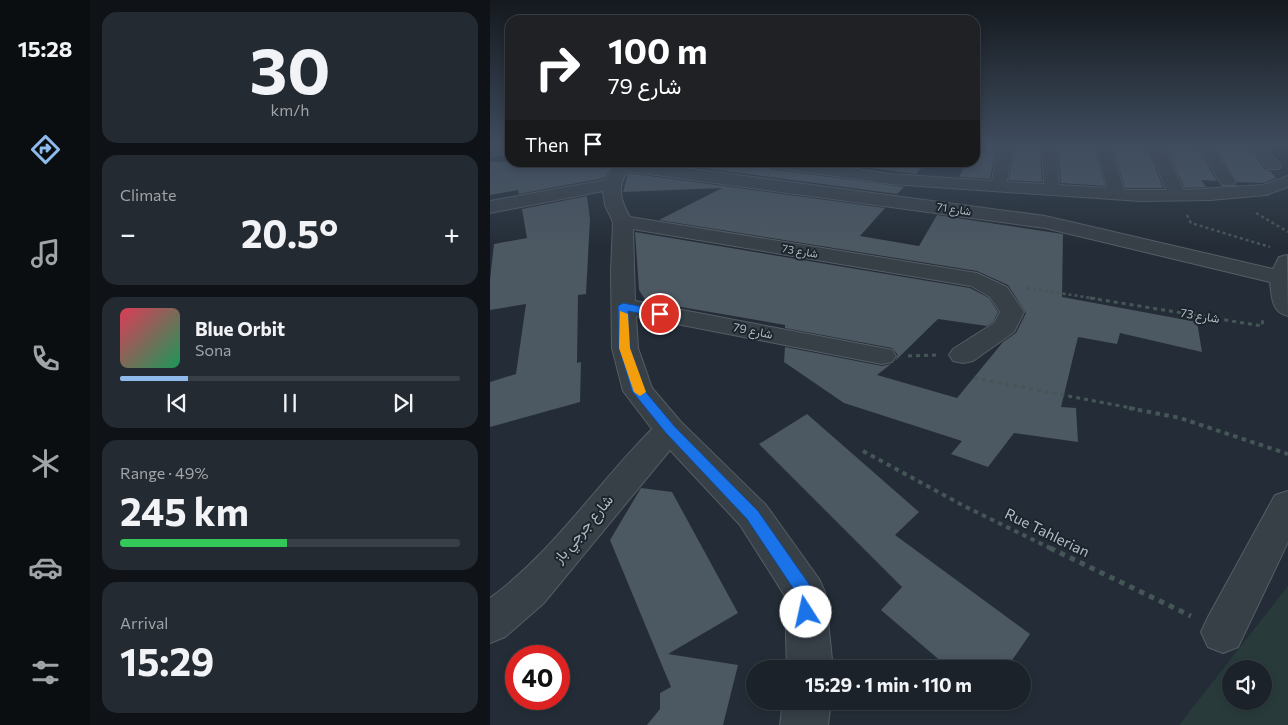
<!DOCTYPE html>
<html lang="en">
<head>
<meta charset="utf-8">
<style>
  body { margin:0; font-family:Commissioner,Vazirmatn,sans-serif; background:#242a31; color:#f1f3f6; height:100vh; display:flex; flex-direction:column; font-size:19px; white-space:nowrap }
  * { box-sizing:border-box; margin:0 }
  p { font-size:16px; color:#a0a4a8 }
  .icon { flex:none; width:28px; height:28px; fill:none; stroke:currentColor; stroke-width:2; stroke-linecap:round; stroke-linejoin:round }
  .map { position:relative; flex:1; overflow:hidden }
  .side { display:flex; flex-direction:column; gap:12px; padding:12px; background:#0f1317; width:400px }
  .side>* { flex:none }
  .guide { position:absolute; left:15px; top:15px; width:475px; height:152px; border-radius:15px; box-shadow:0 2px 8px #0003,0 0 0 1px #393f46; background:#202124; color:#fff; overflow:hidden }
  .buttons { position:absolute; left:732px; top:660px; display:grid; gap:10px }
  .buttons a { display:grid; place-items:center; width:50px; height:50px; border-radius:50%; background:#1b2229; box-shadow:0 2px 8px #0003,0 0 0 1px #393f46; font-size:25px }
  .speed { position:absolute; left:15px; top:645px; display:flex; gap:10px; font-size:25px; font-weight:700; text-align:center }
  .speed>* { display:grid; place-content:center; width:65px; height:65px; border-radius:50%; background:#1b2229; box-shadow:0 2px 8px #0003,0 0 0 1px #393f46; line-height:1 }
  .speed .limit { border:8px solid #d22; background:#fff; color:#111 }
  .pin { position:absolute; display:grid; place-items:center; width:42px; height:42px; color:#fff; margin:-21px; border:2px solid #fff; border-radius:50%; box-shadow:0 1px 5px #0007 }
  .me { position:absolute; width:55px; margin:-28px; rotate:350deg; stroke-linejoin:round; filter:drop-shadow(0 0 4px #0008) }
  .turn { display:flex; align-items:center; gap:18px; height:105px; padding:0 20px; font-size:22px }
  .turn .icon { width:65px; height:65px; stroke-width:2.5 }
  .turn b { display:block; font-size:35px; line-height:42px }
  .then { display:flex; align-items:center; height:48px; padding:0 20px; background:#0003; gap:10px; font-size:19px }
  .big { font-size:38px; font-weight:700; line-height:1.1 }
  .side .tile { flex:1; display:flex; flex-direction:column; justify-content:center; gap:8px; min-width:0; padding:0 18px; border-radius:15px; background:#242a31 }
  .side .dial { align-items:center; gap:0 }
  .dial b { font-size:65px; line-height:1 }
  .song { display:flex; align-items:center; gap:15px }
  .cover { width:60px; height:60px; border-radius:8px; background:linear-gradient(135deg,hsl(350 70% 55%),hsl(150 70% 35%)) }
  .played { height:5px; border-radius:2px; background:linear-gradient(90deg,#8ebaec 20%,#393f46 20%) }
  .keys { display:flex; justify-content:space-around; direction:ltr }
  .heat { display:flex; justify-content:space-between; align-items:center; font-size:28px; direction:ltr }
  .charge { height:8px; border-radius:4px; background:linear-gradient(90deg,#34c759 49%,#393f46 0) }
  .trip { position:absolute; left:256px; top:660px; width:285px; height:50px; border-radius:25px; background:#1b2229; box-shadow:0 2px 8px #0003,0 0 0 1px #393f46; font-weight:700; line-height:50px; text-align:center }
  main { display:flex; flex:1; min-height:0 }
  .tabs { display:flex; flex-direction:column; width:90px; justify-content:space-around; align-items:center; background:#0b0e10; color:#a0a4a8 }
  .tabs .icon { width:35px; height:35px }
  .tabs .on { color:#8ebaec }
  .tabs b { font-size:22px; color:#f1f3f6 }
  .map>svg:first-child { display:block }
  .green { fill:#283b3a; fill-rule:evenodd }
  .building { fill:#4c5862 }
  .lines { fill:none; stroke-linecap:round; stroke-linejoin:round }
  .minor-casing { stroke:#555d65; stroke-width:2 }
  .path-far3 { stroke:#455657; stroke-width:2.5; stroke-dasharray:3 3; stroke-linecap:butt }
  .path-far2 { stroke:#455657; stroke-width:3; stroke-dasharray:4 4; stroke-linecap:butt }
  .path-far1 { stroke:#455657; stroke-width:4; stroke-dasharray:4.5 4.5; stroke-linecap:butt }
  .path { stroke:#455657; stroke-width:5; stroke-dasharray:5.5 5.5; stroke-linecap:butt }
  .minor { fill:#373f47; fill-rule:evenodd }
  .route { fill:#1a73e8; stroke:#114b97 }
  .slow { fill:#f59e0b }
  .labels { text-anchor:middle; stroke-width:4; stroke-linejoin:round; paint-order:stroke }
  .far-street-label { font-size:11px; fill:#b2bac4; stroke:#1c242c }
  .street-label { font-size:12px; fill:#b2bac4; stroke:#1c242c }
  .near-street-label { font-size:15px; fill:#b2bac4; stroke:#1c242c }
</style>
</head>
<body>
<main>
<nav class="tabs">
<b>15:28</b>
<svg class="icon on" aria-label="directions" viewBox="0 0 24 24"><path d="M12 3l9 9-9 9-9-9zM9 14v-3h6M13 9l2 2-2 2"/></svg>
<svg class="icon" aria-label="music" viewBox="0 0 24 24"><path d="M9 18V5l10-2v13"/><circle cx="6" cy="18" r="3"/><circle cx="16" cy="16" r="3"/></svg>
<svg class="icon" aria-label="phone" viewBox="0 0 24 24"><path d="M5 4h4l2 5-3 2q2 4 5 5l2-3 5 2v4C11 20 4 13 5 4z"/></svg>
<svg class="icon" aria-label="climate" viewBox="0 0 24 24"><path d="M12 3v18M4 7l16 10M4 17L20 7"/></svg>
<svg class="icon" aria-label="car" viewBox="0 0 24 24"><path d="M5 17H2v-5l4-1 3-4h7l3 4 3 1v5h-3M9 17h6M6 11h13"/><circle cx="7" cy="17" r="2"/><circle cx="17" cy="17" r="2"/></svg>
<svg class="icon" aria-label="filters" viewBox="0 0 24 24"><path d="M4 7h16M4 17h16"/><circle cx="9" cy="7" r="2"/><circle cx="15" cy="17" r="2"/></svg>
</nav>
<section class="side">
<div class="tile dial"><b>30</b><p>km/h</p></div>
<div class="tile"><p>Climate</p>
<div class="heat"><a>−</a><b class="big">20.5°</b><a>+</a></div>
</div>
<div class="tile">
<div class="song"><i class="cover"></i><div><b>Blue Orbit</b><p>Sona</p></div></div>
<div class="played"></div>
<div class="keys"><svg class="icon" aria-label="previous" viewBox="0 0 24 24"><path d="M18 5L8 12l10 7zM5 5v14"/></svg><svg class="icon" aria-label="pause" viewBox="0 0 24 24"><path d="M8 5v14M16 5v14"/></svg><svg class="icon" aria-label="next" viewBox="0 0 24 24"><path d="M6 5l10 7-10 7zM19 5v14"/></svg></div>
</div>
<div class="tile"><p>Range · 49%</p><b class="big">245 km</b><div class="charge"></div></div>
<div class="tile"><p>Arrival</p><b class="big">15:29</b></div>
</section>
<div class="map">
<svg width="798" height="725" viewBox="0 0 798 725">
  <rect width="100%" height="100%" fill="#242d37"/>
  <!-- green -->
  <path class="green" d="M798,586v139h-109zM741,669h33v32h-33z"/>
  <!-- building -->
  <path class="building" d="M488,144h19l-7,35 -31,-2 8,-15h8v-13z
    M525,144h25l2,38 -33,-2z
    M568,144h36l11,42 -44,-3z
    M622,144h34l17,44h-38z
    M674,144h30l23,37 -16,-1 5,7 -21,1z
    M722,144h35l18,26 5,1 6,7 -13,5 -25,-1z
    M0,162h55l1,3 67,-1 -9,14 -85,16 -1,-4 -28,5z
    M168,162l104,1 9,6 133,18 -7,7z
    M335,162h101l-10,12z
    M138,173l257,35 -25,28 59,10 18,-31 126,19 -1,63 135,25 5,30 -82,-19 -3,11 -39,-7 -17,70 15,1 2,34 -64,-9 -26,34 -37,-13 11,-13 -118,-38 -60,-41 1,-15 97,19 9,-2 -14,11 80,23 46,-56 13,-9 10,-20 -18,-28 -31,-14 -318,-51 63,-32 -99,4z
    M97,196l3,23 -4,75 -8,1 -1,68 4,-1 -1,40 -90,25v-45l26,-8 10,-70 -36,6v-30l4,-36 33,-6 -5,-29z
    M145,232l335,56 19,10 9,14 -5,10 -6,4 -49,-7 -43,42 3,-6 -6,-7 -107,-20v-3l-139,-24 -7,-11z
    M317,414l112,98 -24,23 135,99 -24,35h-56l-69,-59 21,-23 -143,-143z
    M151,488l31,4 66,121 -70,41 70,11 -15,60h-76l13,-16v-16l11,-6 -61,-147z"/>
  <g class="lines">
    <!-- minor casing -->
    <g class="minor-casing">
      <path id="minor" d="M20,144v9l-20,3v-10z
        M509,144h14l-6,38 37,2 -2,-40h14l3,41 48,3 -11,-44h14l14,46h42l-18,-46h14l22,46 79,-5 25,-9v11l-22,8 -56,5 -69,1 -250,-17 -120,-17 -8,-5h46l82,12 101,7z
        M706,144h14l26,37 -2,4h-12z
        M759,144h14l18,22 -2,3h-12z
        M778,144h20v4h-13z
        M126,162h24l405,54 228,53 6,-12 8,-2 1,61c-17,-4 -16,-19 -18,-34l-225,-54 -418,-57c-10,18 -7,28 3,46l347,56 30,14 17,25 -10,20 -41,29 -10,2 -10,-2 -4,-6 4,-6 41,-26 6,-11 -10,-15 -19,-11 -338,-57 2,72 247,47 10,2 4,6 -4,6 -10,2 -246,-48 2,32 14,40 29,34 85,83 53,74 6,13 8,77h-46l-2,-73 -45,-71 -70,-75 -127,154 -38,33 -15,6v-45c62,-45 108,-115 162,-169l-29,-38 -11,-43 -1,-76 2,-50 -8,-17 -2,-14 -113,22v-12l115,-21z
        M798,491v51l-50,105 -15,6 -15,-6 -7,-15 7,-15 67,-122z
        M293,701h48l-3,24h-48z"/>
    </g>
    <!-- path-far3 -->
    <path class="path-far3" d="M766,213l32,19
      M697,215l4,8 79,24
      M537,288l71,11"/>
    <!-- path-far2 -->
    <path class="path-far2" d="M600,298l172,28 1,-8
      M418,356l29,-1
      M484,378l162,31"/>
    <!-- path-far1 -->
    <path class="path-far1" d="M639,408l51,10 108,36
      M373,451l101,55 88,43"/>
    <!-- path -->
    <path class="path" d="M560,548l141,68"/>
    <!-- minor -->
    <use href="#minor" class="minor"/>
  </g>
  <!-- sky -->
  <linearGradient id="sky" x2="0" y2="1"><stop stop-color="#14191e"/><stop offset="0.59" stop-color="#3f4c5e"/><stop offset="1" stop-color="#3f4c5e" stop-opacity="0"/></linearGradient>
  <rect width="798" height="245" fill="url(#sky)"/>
  <!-- route -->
  <path class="route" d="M133,303l37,7 5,4 -5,3 -32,-6 2,37 14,42 31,37 83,84 53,76 4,25 -3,5 -6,3 -6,-3 -3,-23 -50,-75 -81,-86 -34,-42 -13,-43 -1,-42z"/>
  <!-- slow -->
  <path class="slow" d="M130,311l8,3 2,34 16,44 -6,4 -6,-4 -15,-44z"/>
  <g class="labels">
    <!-- far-street labels -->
    <g class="far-street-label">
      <text transform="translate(464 209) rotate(8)" y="4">شارع 71</text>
      <text transform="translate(310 251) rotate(9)" y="4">شارع 73</text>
    </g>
    <!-- street labels -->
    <g class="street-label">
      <text transform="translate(710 316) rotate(9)" y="4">شارع 73</text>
      <text transform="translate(263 331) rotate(11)" y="4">شارع 79</text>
    </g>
    <!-- near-street labels -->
    <g class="near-street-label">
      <text transform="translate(93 529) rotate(-50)" y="5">شارع جرجي باز</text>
      <text transform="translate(557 533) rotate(26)" y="5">Rue Tahlerian</text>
    </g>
  </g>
</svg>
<div class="buttons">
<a><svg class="icon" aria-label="sound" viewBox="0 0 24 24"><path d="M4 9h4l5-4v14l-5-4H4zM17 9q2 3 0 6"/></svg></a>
</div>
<div class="speed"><div class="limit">40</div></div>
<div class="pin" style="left:170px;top:314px;background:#d93025"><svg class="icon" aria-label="arrive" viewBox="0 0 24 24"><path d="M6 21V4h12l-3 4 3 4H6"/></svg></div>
<svg class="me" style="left:316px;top:612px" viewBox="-20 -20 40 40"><circle r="19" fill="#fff"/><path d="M0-13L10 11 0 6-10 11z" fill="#1a73e8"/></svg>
<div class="trip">15:29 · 1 min · 110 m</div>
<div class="guide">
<div class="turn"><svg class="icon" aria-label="right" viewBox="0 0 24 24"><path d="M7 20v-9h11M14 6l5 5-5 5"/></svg><div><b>100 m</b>شارع 79</div></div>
<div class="then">Then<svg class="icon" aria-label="arrive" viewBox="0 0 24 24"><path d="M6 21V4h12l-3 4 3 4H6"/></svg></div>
</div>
</div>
</main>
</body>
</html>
